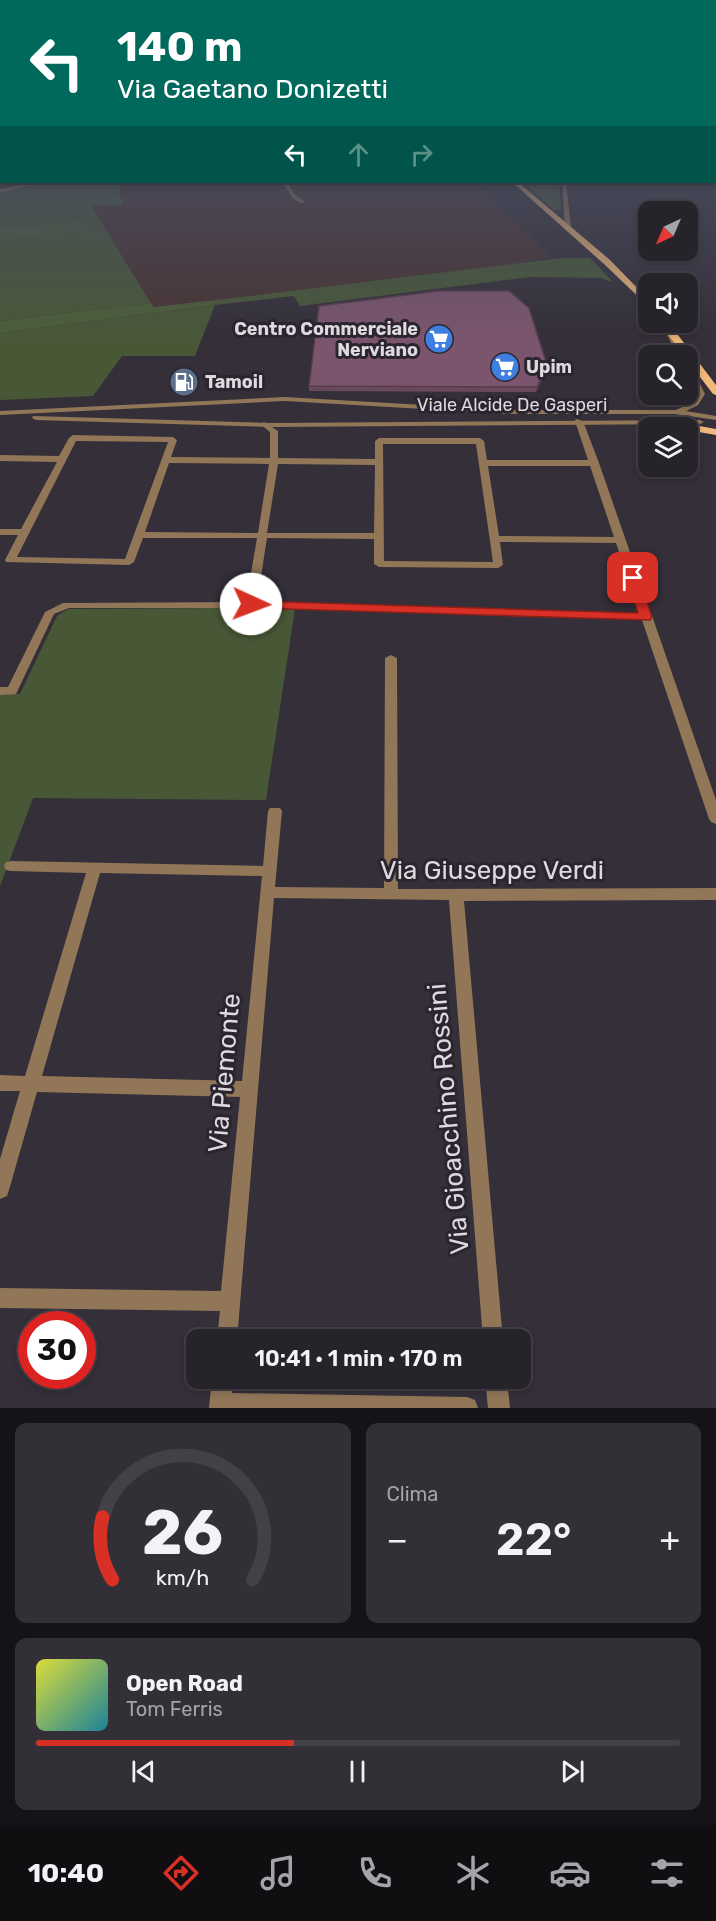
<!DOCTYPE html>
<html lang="it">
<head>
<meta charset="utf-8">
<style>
  body { margin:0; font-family:Rubik,sans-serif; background:#332f37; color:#f1f3f6; height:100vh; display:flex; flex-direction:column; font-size:22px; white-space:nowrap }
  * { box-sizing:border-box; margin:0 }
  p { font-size:20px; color:#a4a4a9 }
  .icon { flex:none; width:33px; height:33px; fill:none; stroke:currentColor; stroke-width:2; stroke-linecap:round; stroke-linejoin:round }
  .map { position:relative; height:1408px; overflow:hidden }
  .drawer { display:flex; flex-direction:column; gap:15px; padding:15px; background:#151318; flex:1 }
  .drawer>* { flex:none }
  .top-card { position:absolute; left:0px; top:0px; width:717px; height:183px; box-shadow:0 3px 9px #0003,0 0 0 2px #434047; background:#00695c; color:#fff; overflow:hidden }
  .needle { width:39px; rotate:224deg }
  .fabs { position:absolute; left:638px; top:201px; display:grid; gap:12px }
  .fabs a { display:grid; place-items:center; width:60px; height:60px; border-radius:12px; background:#27232b; box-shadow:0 3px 9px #0003,0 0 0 2px #434047; font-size:30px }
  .speed { position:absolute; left:18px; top:1311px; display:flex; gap:12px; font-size:30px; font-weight:700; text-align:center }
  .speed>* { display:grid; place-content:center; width:78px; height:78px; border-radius:50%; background:#27232b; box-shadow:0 3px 9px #0003,0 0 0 2px #434047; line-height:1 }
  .speed .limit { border:9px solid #d22; background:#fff; color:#111 }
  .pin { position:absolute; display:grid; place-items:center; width:51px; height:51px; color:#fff; margin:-26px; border-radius:12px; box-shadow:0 3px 9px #0006 }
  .me { position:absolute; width:66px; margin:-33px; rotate:92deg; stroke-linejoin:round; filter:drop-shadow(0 0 4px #0008) }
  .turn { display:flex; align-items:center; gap:21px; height:126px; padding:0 18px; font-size:27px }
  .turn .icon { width:78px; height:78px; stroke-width:2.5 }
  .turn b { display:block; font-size:42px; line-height:51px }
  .lanes { display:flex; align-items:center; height:57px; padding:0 18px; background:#0003; justify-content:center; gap:30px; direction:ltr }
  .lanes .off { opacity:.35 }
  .big { font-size:45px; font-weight:600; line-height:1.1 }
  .drawer .tile { flex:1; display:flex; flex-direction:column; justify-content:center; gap:9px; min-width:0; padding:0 21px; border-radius:12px; background:#332f37 }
  .drawer .dial { align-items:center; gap:0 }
  .dial svg { height:156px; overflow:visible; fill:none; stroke:#434047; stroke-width:7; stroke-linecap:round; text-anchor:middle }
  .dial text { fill:#f1f3f6; stroke:none }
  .song { display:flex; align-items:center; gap:18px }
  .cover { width:72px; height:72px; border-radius:9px; background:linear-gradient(135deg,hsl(60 70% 55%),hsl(190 70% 35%)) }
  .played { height:6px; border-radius:3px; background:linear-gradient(90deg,#d93025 40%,#434047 40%) }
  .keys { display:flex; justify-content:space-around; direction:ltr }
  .heat { display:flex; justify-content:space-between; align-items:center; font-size:33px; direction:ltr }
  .drawer .tiles { flex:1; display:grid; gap:15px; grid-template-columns:1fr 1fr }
  .tile:last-child { grid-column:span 2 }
  .trip { position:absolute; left:186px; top:1329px; width:345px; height:60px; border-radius:12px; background:#27232b; box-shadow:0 3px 9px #0003,0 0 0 2px #434047; font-weight:600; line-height:60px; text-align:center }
  .tab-bar { display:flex; height:96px; justify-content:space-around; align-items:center; background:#100e11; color:#a4a4a9 }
  .tab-bar .icon { width:42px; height:42px }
  .tab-bar .active { color:#d93025 }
  .tab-bar b { font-size:27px; color:#f1f3f6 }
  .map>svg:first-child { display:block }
  .industrial { fill:#483333 }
  .green { fill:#485837 }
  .forest { fill:#4c5e39 }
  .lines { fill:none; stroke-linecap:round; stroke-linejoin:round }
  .minor { fill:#917658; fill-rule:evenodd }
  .tertiary { fill:#917658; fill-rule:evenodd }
  .primary { fill:#f1b97a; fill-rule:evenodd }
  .wall { fill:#6a495f }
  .shaded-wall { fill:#563c4d }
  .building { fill:#7b556e; stroke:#563c4d; stroke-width:1.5 }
  .route { fill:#d93025; stroke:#8d1f18; stroke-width:1.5 }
  .labels { text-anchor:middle; stroke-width:6; stroke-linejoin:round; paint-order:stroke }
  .far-poi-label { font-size:18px; font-weight:bold; fill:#dcd9df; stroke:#2a252f; text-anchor:start }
  .far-street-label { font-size:18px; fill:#dcd9df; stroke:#2a252f }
  .near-street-label { font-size:26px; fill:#dcd9df; stroke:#2a252f }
</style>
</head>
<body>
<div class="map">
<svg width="716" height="1408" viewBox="0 0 716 1408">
  <rect width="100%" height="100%" fill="#342f39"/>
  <!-- industrial -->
  <path class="industrial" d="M119,182h355l77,75 -35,7 -362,44 -63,-102 33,-1 -8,-12z"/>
  <!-- green -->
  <path class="green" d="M45,182h77l-3,12 5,11 -33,1 60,97 -151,18v-81l71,-7 16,-4 -3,-9 -84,8v-36z
    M522,182h37l2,28h-7z
    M562,258h28l23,24 -13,-4 -70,-1 -230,29 -6,-10 -79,9 -20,51h-73l-29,40 -93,4v-67l214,-28 2,-5z
    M224,608l71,1 -29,191 -233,-2 -33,88v-192h20l37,-78 11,-7z"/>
  <!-- forest -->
  <path class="forest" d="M84,220l4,9 -17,4 -71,7v-12z
    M216,300l-2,5 -214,28v-12l151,-18 3,4z"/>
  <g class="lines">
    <!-- minor -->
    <path class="minor" d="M36,182h6l-42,11v-4z
      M283,182h4l8,13 9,6v2c-12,-1 -16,-12 -21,-21z
      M562,182h4l5,45 -3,2 -3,-2z
      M576,419l7,2 16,42 117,337v24l-5,-2 -2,-3 -67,-199 -391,-12h-182l-15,6 -38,80 -16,1v-8h8l37,-75 18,-9 183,-1 11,-64h-114l-9,24 -5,3 -123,-3 -1,-2 13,-25h-18v-6h21l36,-67 -57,-1v-6l59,1 10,-18 4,-3 100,2 4,3 -6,17 99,1v-26l-10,-8 4,-2 14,9v27l97,1v-18l4,-3h101l4,3 3,19h101l-13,-39zM76,441l92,1 -43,117 -108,-2zM383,444h93l17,118 -109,-1zM169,463l100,1 -11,69 -113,-1zM278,464l97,1 -1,68h-107zM488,466h102l24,71 -115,-1zM267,538l107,1v25l5,3 119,1 5,-3 -3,-23 116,1 24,71 -383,-12z
      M391,655l6,3 1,231 318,-1v12l-252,1 39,439h-20l-34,-440 -175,-2 -37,442h-20l3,-29 -220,-3v-20l221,3 19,-194 -203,-5 -28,98 -2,6 -7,3v-40l20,-68h-20v-16l25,1 61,-203 -75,-2 -5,-1 -2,-4 2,-4 5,-1 252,5 5,-55 2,-3h10l2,3 -7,76 109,1 1,-230zM100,873l162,3 -20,205 -200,-5z
      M212,1378h22l-2,15 235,4 8,3 3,8h-269z
      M485,1378h22l3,30h-22z"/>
    <!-- tertiary -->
    <path class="tertiary" d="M666,330h4l15,26h-7l-13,-25z
      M687,363l4,2 14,29 -7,11 -12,6 30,5v4l-41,-6h-165l-225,-13 -285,14v-4l285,-14 225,13h166l17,-8 4,-8 -10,-21z
      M33,416l240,7 427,-3 4,2 -4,2 -427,3 -237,-7 -4,-2z"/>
    <!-- primary -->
    <path class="primary" d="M512,182h6l92,78 38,39v7l-44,-42z
      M659,322h9l48,63v10l-3,-1 -26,-34v-4h-3z
      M661,419l55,10v6l-29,-5v-2l-30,-4 -1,-2z"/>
  </g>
  <!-- wall -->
  <path class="wall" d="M547,370l-11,22 -227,-1v-5z"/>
  <!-- shaded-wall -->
  <path class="shaded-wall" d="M547,365v5l-11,22 1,-5z"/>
  <!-- building -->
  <path class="building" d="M439,291h70l20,17 18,57 -10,22 -228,-1 10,-80z"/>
  <!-- sky -->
  <linearGradient id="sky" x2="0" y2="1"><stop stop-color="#1d1a1f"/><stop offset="0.42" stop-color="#4a4d5f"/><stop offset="1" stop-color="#4a4d5f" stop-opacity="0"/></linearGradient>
  <rect width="716" height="341" fill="url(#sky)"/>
  <!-- route -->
  <path class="route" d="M633,575l6,3 13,39 -2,3 -399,-12 -6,-4 6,-3 387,12 -11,-35z"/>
  <!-- icons -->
  <defs>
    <g id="supermarket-disc" transform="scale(1.5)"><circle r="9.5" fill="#3f7fe0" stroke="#2a252f"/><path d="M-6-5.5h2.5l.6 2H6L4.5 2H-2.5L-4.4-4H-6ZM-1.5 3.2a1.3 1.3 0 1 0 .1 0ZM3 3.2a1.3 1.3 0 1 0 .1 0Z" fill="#fff"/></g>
    <g id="fuel-disc" transform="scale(1.5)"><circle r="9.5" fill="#5c6f8a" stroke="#2a252f"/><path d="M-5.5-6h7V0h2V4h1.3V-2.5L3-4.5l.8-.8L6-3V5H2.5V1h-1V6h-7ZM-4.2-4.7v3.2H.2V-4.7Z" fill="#fff"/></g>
  </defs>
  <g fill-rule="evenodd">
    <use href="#supermarket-disc" x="439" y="339"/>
    <use href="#supermarket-disc" x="505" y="367"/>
    <use href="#fuel-disc" x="184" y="382"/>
  </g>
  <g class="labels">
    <!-- far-poi labels -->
    <g class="far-poi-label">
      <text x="418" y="335" text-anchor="end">Centro Commerciale<tspan x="418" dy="21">Nerviano</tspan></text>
      <text x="526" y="373">Upim</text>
      <text x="205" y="388">Tamoil</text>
    </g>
    <!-- far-street labels -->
    <g class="far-street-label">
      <text x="512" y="411">Viale Alcide De Gasperi</text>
    </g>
    <!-- near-street labels -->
    <g class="near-street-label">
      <text x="492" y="879">Via Giuseppe Verdi</text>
      <text transform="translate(224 1073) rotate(-85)" y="9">Via Piemonte</text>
      <text transform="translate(448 1119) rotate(-95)" y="9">Via Gioacchino Rossini</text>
    </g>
  </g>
</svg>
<div class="fabs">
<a><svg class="needle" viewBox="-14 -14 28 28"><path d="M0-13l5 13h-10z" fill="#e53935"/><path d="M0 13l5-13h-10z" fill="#a4a4a9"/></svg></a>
<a><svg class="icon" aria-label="sound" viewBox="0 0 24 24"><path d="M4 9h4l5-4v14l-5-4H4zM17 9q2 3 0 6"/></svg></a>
<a><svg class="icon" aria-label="search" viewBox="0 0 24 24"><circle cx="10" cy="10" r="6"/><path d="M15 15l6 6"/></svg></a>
<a><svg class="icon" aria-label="layers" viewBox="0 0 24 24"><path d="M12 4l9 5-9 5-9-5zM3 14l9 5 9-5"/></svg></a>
</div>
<div class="speed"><div class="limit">30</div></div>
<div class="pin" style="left:633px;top:578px;background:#d93025"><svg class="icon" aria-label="arrive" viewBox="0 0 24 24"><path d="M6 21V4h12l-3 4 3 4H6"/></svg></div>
<svg class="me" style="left:251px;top:604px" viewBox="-20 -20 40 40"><circle r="19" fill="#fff"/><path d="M0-13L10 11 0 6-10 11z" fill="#d93025"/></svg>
<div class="trip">10:41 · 1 min · 170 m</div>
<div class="top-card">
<div class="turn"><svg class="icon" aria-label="left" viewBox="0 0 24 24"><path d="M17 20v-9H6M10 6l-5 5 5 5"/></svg><div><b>140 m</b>Via Gaetano Donizetti</div></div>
<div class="lanes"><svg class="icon" aria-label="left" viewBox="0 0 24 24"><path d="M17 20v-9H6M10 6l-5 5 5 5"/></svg><svg class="icon off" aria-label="ahead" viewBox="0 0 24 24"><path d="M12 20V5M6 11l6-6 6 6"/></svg><svg class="icon off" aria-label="right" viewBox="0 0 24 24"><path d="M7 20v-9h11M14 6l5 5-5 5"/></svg></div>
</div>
</div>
<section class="drawer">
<div class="tiles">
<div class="tile dial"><svg viewBox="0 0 100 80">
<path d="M14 69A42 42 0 1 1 86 69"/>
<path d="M14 69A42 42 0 0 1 9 37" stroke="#d93025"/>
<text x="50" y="56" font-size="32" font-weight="700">26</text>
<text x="50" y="72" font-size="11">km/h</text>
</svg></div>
<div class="tile"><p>Clima</p>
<div class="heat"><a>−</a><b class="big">22°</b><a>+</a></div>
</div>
<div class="tile">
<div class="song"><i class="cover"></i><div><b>Open Road</b><p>Tom Ferris</p></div></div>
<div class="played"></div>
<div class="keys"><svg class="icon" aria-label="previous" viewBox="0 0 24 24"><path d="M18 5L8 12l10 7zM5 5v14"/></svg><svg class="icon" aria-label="pause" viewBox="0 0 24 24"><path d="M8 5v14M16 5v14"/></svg><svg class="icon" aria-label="next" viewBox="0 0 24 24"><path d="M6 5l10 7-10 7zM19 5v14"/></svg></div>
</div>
</div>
</section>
<nav class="tab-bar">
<b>10:40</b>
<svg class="icon active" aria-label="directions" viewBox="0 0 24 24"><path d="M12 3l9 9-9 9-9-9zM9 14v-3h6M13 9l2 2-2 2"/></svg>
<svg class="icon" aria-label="music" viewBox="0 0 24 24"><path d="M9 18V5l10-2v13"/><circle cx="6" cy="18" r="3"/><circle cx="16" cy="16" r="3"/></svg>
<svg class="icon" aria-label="phone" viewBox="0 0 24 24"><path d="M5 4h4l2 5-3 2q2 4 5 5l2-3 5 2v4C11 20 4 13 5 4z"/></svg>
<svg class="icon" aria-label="climate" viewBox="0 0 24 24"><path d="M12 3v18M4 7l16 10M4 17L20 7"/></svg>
<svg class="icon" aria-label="car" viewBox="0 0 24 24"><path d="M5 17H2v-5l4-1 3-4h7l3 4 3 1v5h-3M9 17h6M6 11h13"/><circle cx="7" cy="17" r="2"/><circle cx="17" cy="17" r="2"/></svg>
<svg class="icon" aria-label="filters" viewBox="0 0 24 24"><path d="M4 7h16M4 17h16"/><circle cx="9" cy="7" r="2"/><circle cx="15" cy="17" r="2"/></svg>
</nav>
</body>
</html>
